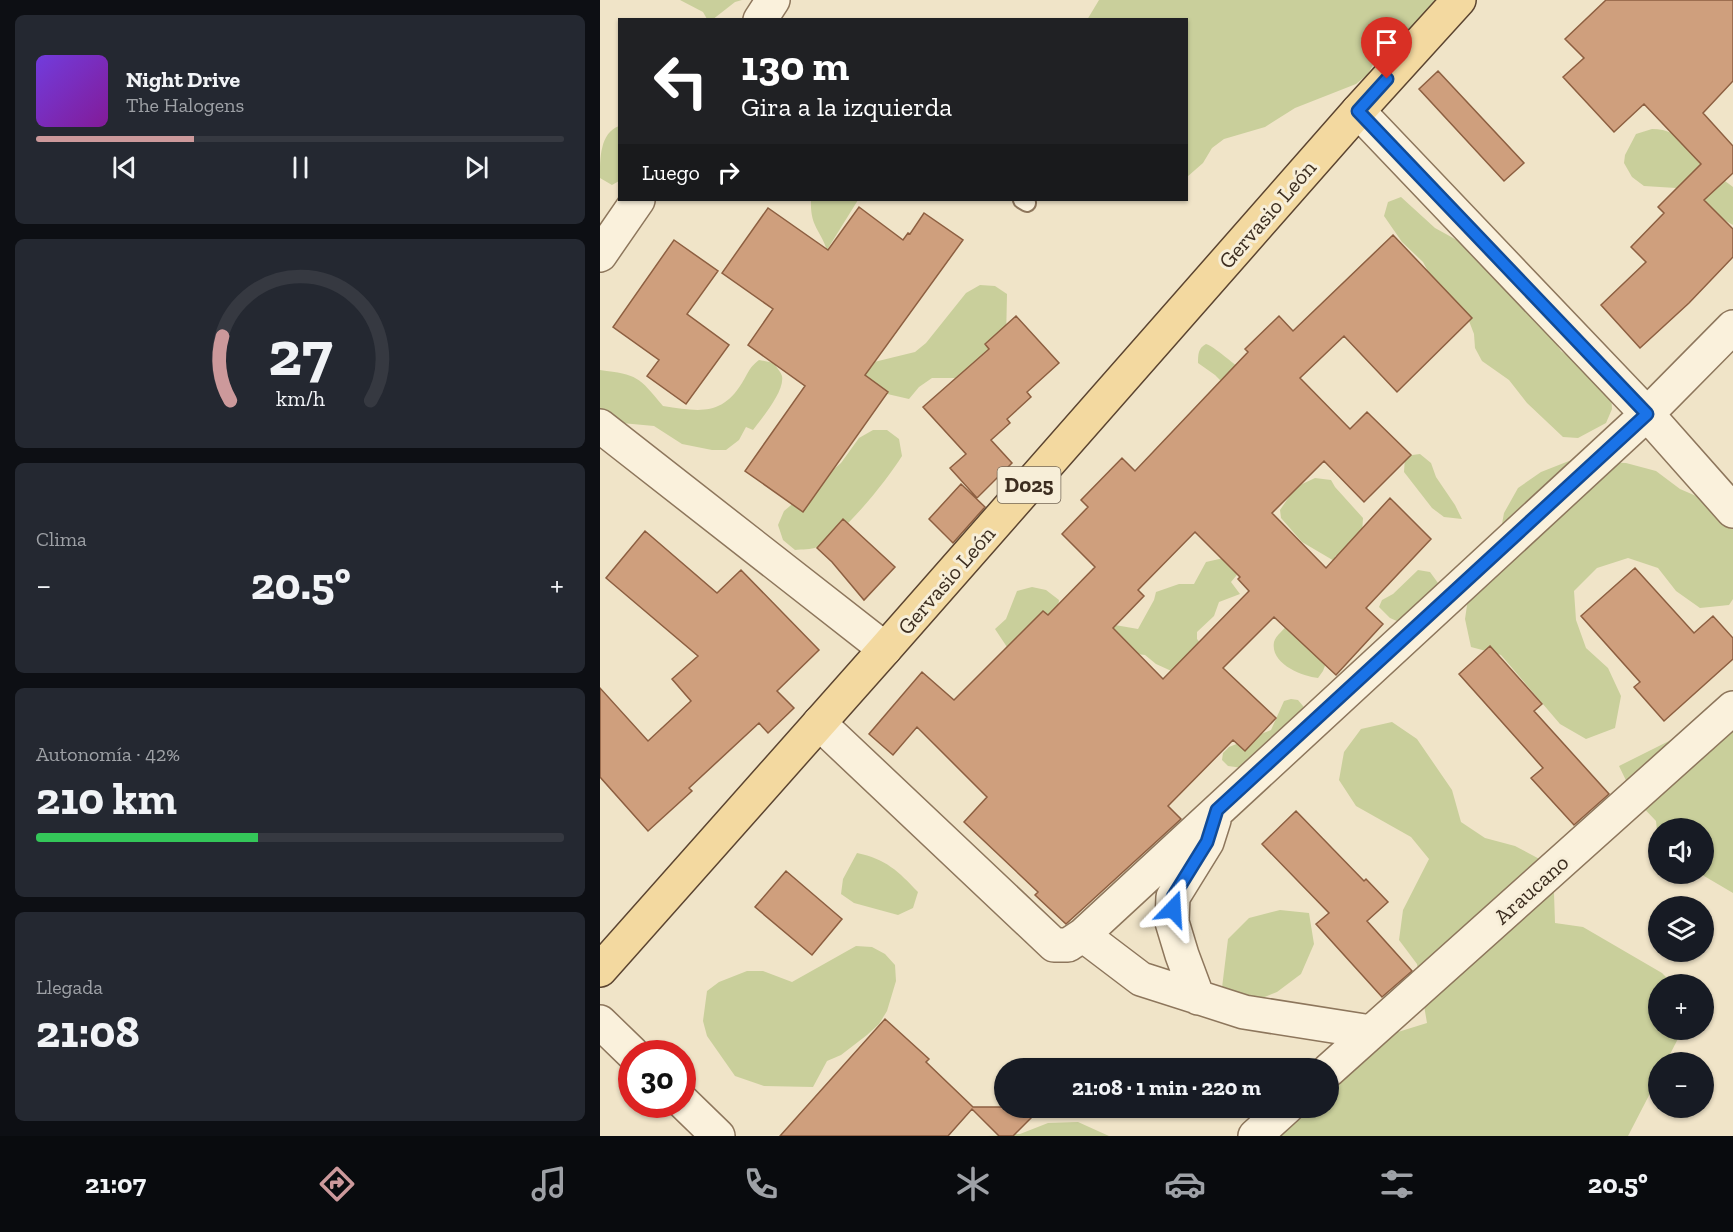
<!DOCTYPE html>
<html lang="es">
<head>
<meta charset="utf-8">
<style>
  body { margin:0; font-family:"Zilla Slab",serif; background:#242831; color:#f1f3f6; height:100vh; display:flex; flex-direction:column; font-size:22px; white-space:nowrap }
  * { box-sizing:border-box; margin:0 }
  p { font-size:20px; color:#9ea1a6 }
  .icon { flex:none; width:33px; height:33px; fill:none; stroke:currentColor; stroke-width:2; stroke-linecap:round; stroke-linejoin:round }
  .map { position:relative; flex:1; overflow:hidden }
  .sheet { display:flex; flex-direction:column; gap:15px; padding:15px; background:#0d0f14; width:600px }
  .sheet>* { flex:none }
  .hud { position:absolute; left:18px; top:18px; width:570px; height:183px; border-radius:0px; box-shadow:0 2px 4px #0004; background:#202124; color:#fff; overflow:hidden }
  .buttons { position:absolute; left:1048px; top:818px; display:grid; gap:12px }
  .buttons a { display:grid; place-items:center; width:66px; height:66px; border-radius:50%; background:#171b24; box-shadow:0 2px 4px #0004; font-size:30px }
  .speed { position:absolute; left:18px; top:1040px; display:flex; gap:12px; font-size:30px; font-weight:700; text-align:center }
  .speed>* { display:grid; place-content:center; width:78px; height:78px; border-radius:50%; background:#171b24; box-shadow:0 2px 4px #0004; line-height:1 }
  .speed .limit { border:9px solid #d22; background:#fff; color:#111 }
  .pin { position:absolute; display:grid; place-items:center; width:51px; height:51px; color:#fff; margin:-62px -26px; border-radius:50% 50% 50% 0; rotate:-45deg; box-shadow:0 0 6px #0007 }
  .pin .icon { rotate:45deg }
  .me { position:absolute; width:66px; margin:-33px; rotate:20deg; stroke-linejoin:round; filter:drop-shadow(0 0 4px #0008) }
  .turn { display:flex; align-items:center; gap:21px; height:126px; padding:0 24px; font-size:27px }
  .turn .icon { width:78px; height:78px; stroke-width:2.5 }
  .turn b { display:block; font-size:42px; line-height:51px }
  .then { display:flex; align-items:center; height:57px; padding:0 24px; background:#0003; gap:12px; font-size:22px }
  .big { font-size:45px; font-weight:800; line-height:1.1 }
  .sheet .widget { flex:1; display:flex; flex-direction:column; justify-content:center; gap:9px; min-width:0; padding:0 21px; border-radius:9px; background:#242831 }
  .sheet .dial { align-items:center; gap:0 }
  .dial svg { height:156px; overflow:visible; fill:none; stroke:#363941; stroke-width:7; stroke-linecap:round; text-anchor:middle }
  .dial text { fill:#f1f3f6; stroke:none }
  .song { display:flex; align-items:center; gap:18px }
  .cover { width:72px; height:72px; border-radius:9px; background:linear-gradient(135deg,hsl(260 70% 55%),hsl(290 70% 35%)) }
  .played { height:6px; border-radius:3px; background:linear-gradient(90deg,#cc999b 30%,#363941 30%) }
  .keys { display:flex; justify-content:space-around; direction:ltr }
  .heat { display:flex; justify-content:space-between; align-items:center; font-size:33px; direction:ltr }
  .charge { height:9px; border-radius:4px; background:linear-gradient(90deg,#34c759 42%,#363941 0) }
  .trip { position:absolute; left:394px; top:1058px; width:345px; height:60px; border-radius:30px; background:#171b24; box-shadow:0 2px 4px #0004; font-weight:800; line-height:60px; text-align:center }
  .tabs { display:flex; height:96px; justify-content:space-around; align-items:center; background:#090b0e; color:#9ea1a6 }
  .tabs .icon { width:42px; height:42px }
  .tabs .selected { color:#cc999b }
  .tabs b { font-size:27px; color:#f1f3f6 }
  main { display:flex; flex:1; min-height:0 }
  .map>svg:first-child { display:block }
  .green { fill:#c9cf9b }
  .building { fill:#cf9f7d; stroke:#8d5f41; stroke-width:1.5; fill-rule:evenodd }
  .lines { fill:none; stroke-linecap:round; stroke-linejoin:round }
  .lane-casing { stroke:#8d765c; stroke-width:20 }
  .street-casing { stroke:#8d765c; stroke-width:36 }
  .primary-casing { stroke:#5b4430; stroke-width:36 }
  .lane { stroke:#faf1dc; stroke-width:16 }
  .street { stroke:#faf1dc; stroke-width:33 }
  .primary { stroke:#f3d9a0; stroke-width:33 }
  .route-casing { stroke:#114b97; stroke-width:15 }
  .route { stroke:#1a73e8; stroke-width:10 }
  .labels { text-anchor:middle; stroke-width:6; stroke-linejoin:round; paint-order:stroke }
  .shield { fill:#f7eed8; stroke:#756857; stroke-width:1.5 }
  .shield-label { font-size:21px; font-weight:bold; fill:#3d2e20 }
  .street-label { font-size:22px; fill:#3d2e20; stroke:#f7eed8 }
</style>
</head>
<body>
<main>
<section class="sheet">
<div class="widget">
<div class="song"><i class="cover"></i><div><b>Night Drive</b><p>The Halogens</p></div></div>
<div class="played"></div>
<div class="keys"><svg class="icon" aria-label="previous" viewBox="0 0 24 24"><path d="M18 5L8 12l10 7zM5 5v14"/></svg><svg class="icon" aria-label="pause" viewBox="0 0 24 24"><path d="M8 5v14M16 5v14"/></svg><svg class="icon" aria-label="next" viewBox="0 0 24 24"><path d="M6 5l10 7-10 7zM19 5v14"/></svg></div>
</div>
<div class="widget dial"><svg viewBox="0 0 100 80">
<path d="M14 69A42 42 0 1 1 86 69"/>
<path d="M14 69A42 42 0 0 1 10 36" stroke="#cc999b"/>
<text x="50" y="56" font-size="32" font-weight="700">27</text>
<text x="50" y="72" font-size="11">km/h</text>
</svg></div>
<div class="widget"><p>Clima</p>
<div class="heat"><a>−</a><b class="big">20.5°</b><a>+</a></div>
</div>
<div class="widget"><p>Autonomía · 42%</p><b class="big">210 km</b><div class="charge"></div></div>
<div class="widget"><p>Llegada</p><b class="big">21:08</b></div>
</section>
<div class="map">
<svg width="1133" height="1136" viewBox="0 0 1133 1136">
  <rect width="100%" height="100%" fill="#f0e4c8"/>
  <!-- green -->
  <path class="green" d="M80,0h62l-7,2 -23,18 -5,-1 -4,-7z
    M499,0h348l-31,36 -30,12 -10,11 -8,15 -12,10 -61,24 -30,19 -41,12 -12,9 -9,15 -16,14 -1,-157h-99z
    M19,126v55l-7,4 -12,-7c0,-20 0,-45 19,-52z
    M1052,129c31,0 43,25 62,43 6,6 13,10 19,15v38l-26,-15 -24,-19 -7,-3 -32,-2 -12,-9 -8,-14 1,-8 11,-21z
    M801,197l34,31 29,16 79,81 18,26 38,28 12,13 1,17 -6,14 -28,15 -15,-1 -36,-34 -18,-23 -27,-19 -7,-13 -1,-14 -5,-13 -39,-46 -7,-13 -21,-20 -18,-26 4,-14z
    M211,200h47l-31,50c-8,-22 -17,-24 -16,-50z
    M380,285l15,1 12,8 -1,46 -45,38h-29l-13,9 -10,12 -26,-6 -23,-19 10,-11 45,-11 11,-9 40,-50z
    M606,344c6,1 32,23 39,29l-21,11 -9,-9 -17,-12c0,-8 0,-15 8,-19z
    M159,360l15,3c2,4 7,9 8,13 3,15 -20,42 -29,54l-7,-3 -7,13 -13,10h-14l-30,-6 -28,-18 -54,-5v-51c38,5 38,6 63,36 35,5 58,11 79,-23 7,-11 6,-14 17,-23z
    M273,430h14l12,9 3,17c-16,25 -57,78 -85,91 -6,3 -15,2 -22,3l-12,-10 -5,-15 6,-14 57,-48 18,-25z
    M820,454l11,9 5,14 19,28 7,14 -18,-2 -12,-9 -28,-36 1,-16z
    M969,461l57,2 30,8 24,18 30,13 23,-6v103l-4,6 -29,3 -24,-17 -18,-23 -30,-10 -31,10 -23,23 2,29 10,28 22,20 13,28 -6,32 -29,11 -26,-15 -59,-69 -30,-8 -6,-28 4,-27 30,-52 5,-27 14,-25 23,-16z
    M715,478l16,2 4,7 28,31 -1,15 -20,21 -7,2 1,6 -34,-20 -21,-24 -1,-8 13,-19 7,-6z
    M628,557l18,7 -15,18 9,12 -21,8 -5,14 -17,16v7l5,6 -24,29 -22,-10 -11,-9 -22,-3 -43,-39 35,12 23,4 16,-29 2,-8 23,-8h15l12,-22z
    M818,570l12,2 8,11v4l-39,35 -9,-4 -11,-11 3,-7 11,-6z
    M432,587l14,3 13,10 -2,15 -48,35 -14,-21 11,-10 11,-28z
    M688,624l38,39 -3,8 -5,7c-16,-2 -48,-14 -44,-36 2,-7 10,-12 14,-18z
    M691,699l7,1 10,12 -58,57 -22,-3 -6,-6 1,-7 6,-6 42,-17 13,-29z
    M1133,709v184l-34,-20h5v-45h-45v22l-3,-29 -21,-22 -16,-33z
    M792,722l25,17 35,51 9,32 24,16 30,8 30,16 9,31 1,30 28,4 79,46 11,11h-14v45h24l-17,33h-7v14l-31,60h-355l23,-29h33v-39l14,-19 84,-26 -10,-59 -18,-24 4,-30 26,-51 -18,-22 -55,-31 -17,-26 5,-28 17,-23z
    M257,853c29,6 41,18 61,39l-5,16 -15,7 -44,-12 -13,-9 2,-15z
    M680,910l29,3 5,31 -13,30 -24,18 -27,11 -30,1 8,-65 21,-21z
    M256,946l16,1 13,7 10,11 1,16 -9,30 -8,13 -12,11 -26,20 -14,6 -14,26 -49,-1 -29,-10 -28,-40 -4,-15 4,-30 12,-9 28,-11h16l29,11z
    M478,1122l31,14h-122l33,-2 28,-11z"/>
  <!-- building -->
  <path class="building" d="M1006,0h127v81l-30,32 30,33v27l-29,27 29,29v28l-44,46 -49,45 -39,-43 45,-43 -15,-15 33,-34 -6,-6 43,-43 -57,-60 -30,28 -51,-55 21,-19 -19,-19z
    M838,71l86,92 -20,18 -85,-92z
    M259,207l44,33 5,-7 2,1 14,-21 39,27 -98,135 23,17 -85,120 -58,-41 60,-85 -57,-41 25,-36 -51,-36 46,-65 60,42z
    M793,235l79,83 -75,74 -53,-56 -44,42 50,51 17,-17 44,43 -47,47 -40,-41 -52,52 54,55 64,-70 41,41 -65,69 17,16 -47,51 -62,-58 -51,51 53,50 -31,33 -12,-11 -65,66 13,13 -115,105 -31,-29 3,-3 -74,-70 23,-25 -70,-70 -24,28 -24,-21 53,-62 32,28 89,-89 5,4 47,-48 -33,-33 26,-27 -7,-7 41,-42 13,13 113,-119 -3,-3 34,-33 14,15zM595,532l45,45 -2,2 11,12 -86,88 -50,-51 31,-32 -6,-6z
    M74,240l44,31 -31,43 42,31 -43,59 -39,-28 12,-16 -46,-33z
    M416,316l43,47 -32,29 4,5 -24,22 3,4 -19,17 21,23 -35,35 -27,-30 16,-14 -43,-47 66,-58 -4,-5z
    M361,484l24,23 -32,36 -24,-24z
    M243,519l52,48 -31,33 -32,-38 -15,-14z
    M45,531l72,62 24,-23 78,80 -42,41 17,17 -26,25 -9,-10 -70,65 3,3 -44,40 -48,-54v-89l48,53 43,-40 -19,-22 26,-23 -92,-78z
    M1035,568l59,65 19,-17 20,22v21l-69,62 -30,-34 6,-5 -59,-66z
    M890,646l52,58 -8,7 75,83 -35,31 -43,-47 12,-10 -84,-94z
    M696,811l68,70 2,-2 22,23 -21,19 45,50 -30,26 -66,-73 13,-11 -67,-69z
    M186,871l56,48 -30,36 -57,-48z
    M285,1019l44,40 -3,3 47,45h69l-29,29h-14l-27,-27 -24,27h-168z"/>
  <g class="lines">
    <!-- lane casing -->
    <g class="lane-casing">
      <path id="lane" d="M422,200l5,3"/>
    </g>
    <!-- street casing -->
    <g class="street-casing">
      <path id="street" d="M160,20l13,-20
        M758,111l289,303 86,97
        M0,255l38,-55
        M0,426l285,223
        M219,723l235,222h14l15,-10 58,44 103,33 127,20
        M483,935l564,-521 86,-87
        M598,998l-16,-43 -10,-33 1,-25 34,-55 7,-22
        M0,1022l32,31
        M729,1070l404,-362
        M82,1101l36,35
        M655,1136l32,-29"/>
    </g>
    <!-- primary casing -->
    <g class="primary-casing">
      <path id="primary" d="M0,970l285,-321 473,-538 101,-111"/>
    </g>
    <!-- lane -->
    <use href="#lane" class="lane"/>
    <!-- street -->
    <use href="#street" class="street"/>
    <!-- primary -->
    <use href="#primary" class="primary"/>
  </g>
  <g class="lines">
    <!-- route casing -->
    <g class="route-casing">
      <path id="route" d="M573,909v-12l34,-55 10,-32 430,-396 -289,-303 29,-32"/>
    </g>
    <!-- route -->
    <use href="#route" class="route"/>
  </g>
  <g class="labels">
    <!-- shield labels -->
    <rect class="shield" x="397.5" y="467" width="63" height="36" rx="4.5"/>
    <g class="shield-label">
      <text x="429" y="492">D025</text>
    </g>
    <!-- street labels -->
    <g class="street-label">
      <text transform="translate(667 214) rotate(-49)" y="8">Gervasio León</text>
      <text transform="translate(346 580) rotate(-49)" y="8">Gervasio León</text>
      <text transform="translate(931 889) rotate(-42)" y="8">Araucano</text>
    </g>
  </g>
</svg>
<div class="buttons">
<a><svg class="icon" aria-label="sound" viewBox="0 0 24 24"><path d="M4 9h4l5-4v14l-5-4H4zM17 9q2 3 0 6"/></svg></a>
<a><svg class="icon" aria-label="layers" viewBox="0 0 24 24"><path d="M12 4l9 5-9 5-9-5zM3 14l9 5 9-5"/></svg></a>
<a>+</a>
<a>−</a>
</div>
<div class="speed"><div class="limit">30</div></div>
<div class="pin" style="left:787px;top:79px;background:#d93025"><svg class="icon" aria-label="arrive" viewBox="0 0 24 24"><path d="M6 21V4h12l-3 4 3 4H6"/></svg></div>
<svg class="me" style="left:573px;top:909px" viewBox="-20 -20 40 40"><path d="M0-17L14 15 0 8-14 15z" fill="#1a73e8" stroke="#fff" stroke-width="4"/></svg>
<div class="trip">21:08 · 1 min · 220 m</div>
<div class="hud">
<div class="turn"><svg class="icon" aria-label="left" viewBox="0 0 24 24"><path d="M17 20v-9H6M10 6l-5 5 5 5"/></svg><div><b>130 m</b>Gira a la izquierda</div></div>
<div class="then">Luego<svg class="icon" aria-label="right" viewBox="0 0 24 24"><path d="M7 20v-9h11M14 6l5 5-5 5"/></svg></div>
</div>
</div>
</main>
<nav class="tabs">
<b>21:07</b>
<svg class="icon selected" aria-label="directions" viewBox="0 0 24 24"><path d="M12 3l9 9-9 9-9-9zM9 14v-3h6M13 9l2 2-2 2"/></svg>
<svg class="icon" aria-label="music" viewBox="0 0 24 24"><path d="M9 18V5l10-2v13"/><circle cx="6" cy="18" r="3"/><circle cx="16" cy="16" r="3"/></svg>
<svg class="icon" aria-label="phone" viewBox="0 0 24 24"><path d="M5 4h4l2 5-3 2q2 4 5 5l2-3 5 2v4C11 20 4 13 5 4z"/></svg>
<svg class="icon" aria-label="climate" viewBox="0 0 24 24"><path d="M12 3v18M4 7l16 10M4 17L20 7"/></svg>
<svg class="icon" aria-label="car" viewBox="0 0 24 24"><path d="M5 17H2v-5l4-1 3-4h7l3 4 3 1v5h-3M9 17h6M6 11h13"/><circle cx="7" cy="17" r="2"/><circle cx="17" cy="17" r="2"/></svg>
<svg class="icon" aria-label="filters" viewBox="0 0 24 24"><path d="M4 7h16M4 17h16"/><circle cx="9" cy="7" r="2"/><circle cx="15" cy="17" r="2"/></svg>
<b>20.5°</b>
</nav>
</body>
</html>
